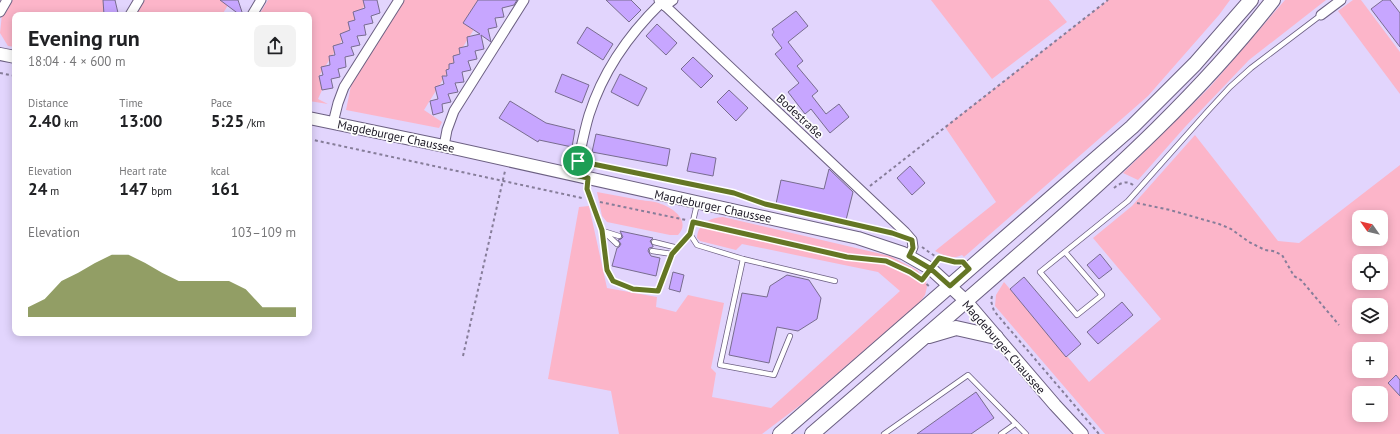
<!DOCTYPE html>
<html lang="en">
<head>
<meta charset="utf-8">
<style>
	body { margin:0; font-family:"PT Sans",sans-serif; background:#f2f2f2; color:#202124; height:100vh; display:flex; flex-direction:column; font-size:15px; white-space:nowrap }
	* { box-sizing:border-box; margin:0 }
	p { font-size:13px; color:#757577 }
	.icon { flex:none; width:22px; height:22px; fill:none; stroke:currentColor; stroke-width:2; stroke-linecap:round; stroke-linejoin:round }
	.map { position:relative; flex:1; overflow:hidden }
	.drawer { position:absolute; left:12px; top:12px; width:300px; height:324px; display:flex; flex-direction:column; background:#fff; border-radius:8px; box-shadow:0 2px 10px #0003 }
	.drawer>* { flex:none }
	.needle { width:26px; rotate:304deg }
	.fabs { position:absolute; left:1352px; top:210px; display:grid; gap:8px }
	.fabs a { display:grid; place-items:center; width:36px; height:36px; border-radius:8px; background:#fff; box-shadow:0 2px 10px #0003; font-size:20px }
	.pin { position:absolute; display:grid; place-items:center; width:34px; height:34px; color:#fff; margin:-17px; border:2px solid #fff; border-radius:50%; box-shadow:0 1px 4px #0007 }
	.round { display:grid; place-items:center; flex:none; width:42px; height:42px; border-radius:8px; background:#f2f2f2 }
	.summary { display:flex; align-items:center; justify-content:space-between; height:68px; padding:0 16px }
	h1 { font-size:22px; font-weight:700; line-height:30px }
	.stats { display:grid; grid-template-columns:repeat(3,1fr); gap:6px; height:68px; padding:4px 16px }
	.stats div { display:grid; align-content:center }
	.stats b { font-size:17px; font-weight:700 }
	.stats small { font-size:11px; font-weight:400 }
	.stats p { font-size:11px }
	.chart { height:112px; padding:8px 16px }
	.chart p { display:flex; justify-content:space-between }
	.chart svg { width:100%; height:72px; margin-top:4px; fill:#647624; opacity:.7 }
	.map>svg:first-child { display:block }
</style>
</head>
<body>
<div class="map">
<svg width="1400" height="434" viewBox="0 0 1400 434">
	<rect width="100%" height="100%" fill="#e2d5fd"/>
	<g fill="#fcb5c9" fill-rule="evenodd">
		<polygon points="11,0 110,0 101,15 15,15 15,47 8,46 0,33 2,14"/>
		<polygon points="143,0 231,0 222,15 134,15"/>
		<polygon points="268,0 368,0 319,76 322,90 318,99 328,104 309,101 309,15 259,15"/>
		<polygon points="403,0 492,0 424,110 442,122 439,128 346,110 352,81"/>
		<polygon points="931,0 1049,0 1067,22 992,79"/>
		<path d="M1108,0H1230L1219,15L1148,96L964,257L962,255C951,260 945,256 935,251L996,202L945,127Z"/>
		<polygon points="1285,0 1326,0 1249,60 1185,127 1138,180 1123,173 1209,88"/>
		<polygon points="1353,0 1361,0 1400,52 1400,94 1338,11"/>
		<path d="M1195,135L1278,241L1299,243L1400,165V434H1105L995,306L996,295L1004,282L1089,382L1161,319L1093,238L1132,206ZM1359,217H1381V239H1359ZM1359,261H1381V283H1359ZM1359,305H1381V327H1359ZM1359,349H1381V371H1359ZM1359,393H1381V415H1359Z"/>
		<path d="M597,192C611,195 626,197 640,200C647,201 655,201 661,204C674,208 691,222 678,235H670L607,222L602,216Z"/>
		<path d="M589,206L607,288L657,297L656,307L676,312L688,295L724,303L711,368L716,373L712,397L771,408L900,291L878,272L742,244L736,250L700,241L697,238C698,223 710,218 723,217L890,256L917,270L926,281L927,287L925,295L920,302L803,403L762,434H619L611,391L548,379L579,207Z"/>
	</g>
	<g fill="#c7a6ff" stroke="#786c8f">
		<polygon points="103,0 115,0 118,13 104,15"/>
		<polygon points="220,0 238,0 243,15 240,15"/>
		<polygon points="363,0 377,0 380,13 371,16 373,23 364,25 366,35 357,36 360,45 351,47 354,55 345,57 346,67 338,69 340,77 331,79 333,88 322,90 319,76 323,75 321,67 330,65 329,56 335,55 333,46 343,43 340,34 350,30 348,22 355,20 353,12 365,8"/>
		<polygon points="478,0 517,0 514,5 502,8 504,17 495,18 497,27 488,29 491,42 481,35 484,49 475,51 477,59 468,61 471,70 462,72 464,82 455,83 458,92 448,94 451,102 442,104 443,112 433,115 430,101 438,99 435,87 444,84 442,76 447,76 446,70 449,69 449,64 454,63 453,56 460,54 459,48 468,46 467,37 480,34 463,23"/>
		<polygon points="606,0 631,0 641,10 629,22"/>
		<polygon points="1383,0 1390,0 1400,13 1400,47 1371,9"/>
		<polygon points="796,11 808,26 788,42 803,61 797,66 818,91 812,96 826,114 839,104 849,117 830,133 811,109 805,114 788,92 799,83 775,54 782,48 772,35 774,32 772,29"/>
		<polygon points="657,24 677,43 666,55 646,36"/>
		<polygon points="587,27 613,44 603,60 577,43"/>
		<polygon points="693,57 713,76 701,88 681,69"/>
		<polygon points="562,74 589,85 582,103 555,92"/>
		<polygon points="620,74 647,88 638,106 611,92"/>
		<polygon points="729,90 748,108 736,121 717,102"/>
		<polygon points="510,101 546,123 575,130 572,147 539,140 538,142 499,118"/>
		<polygon points="596,134 670,149 667,166 592,152"/>
		<polygon points="691,153 716,158 713,176 687,171"/>
		<polygon points="910,166 925,183 912,195 897,178"/>
		<polygon points="829,169 853,192 846,220 776,204 781,180 824,189"/>
		<polygon points="620,231 653,238 650,241 653,246 653,247 649,248 648,251 651,256 660,258 656,276 612,266 617,248 619,247 621,244 618,240 621,239 623,237"/>
		<polygon points="1100,254 1112,269 1099,279 1087,265"/>
		<polygon points="673,272 684,275 680,292 669,289"/>
		<polygon points="787,275 809,280 821,298 817,319 798,331 777,327 769,363 729,355 742,293 767,297 770,286"/>
		<polygon points="1024,277 1081,344 1066,357 1010,289"/>
		<polygon points="1122,302 1133,315 1098,344 1087,332"/>
		<polygon points="1396,375 1400,380 1400,396 1388,383"/>
		<polygon points="976,392 994,418 971,434 917,434"/>
	</g>
	<g fill="none" stroke-linecap="round" stroke-linejoin="round">
		<g stroke="#6c6082" stroke-width="6">
			<g id="service">
				<polyline points="588,178 587,189 602,230 607,270 613,281 633,289 658,291 672,254"/>
				<polyline points="602,230 617,244"/>
				<polyline points="603,231 619,236"/>
				<polyline points="690,234 697,245 743,259 835,281"/>
				<polyline points="654,242 678,248"/>
				<polyline points="652,251 672,254 690,234 697,204"/>
				<polyline points="1065,252 1102,295 1077,315 1040,272 1128,201 1207,112 1230,87 1251,68 1321,15"/>
				<polyline points="743,259 720,365 774,375 790,336"/>
				<polyline points="884,434 968,375 1026,434"/>
				<polyline points="1001,434 1015,424"/>
			</g>
		</g>
		<g stroke="#6c6082" stroke-width="11">
			<g id="minor">
				<polyline points="659,0 905,232 912,240 913,247 909,256"/>
				<polyline points="665,6 673,0"/>
				<polyline points="0,12 7,0"/>
				<polyline points="130,15 139,0"/>
				<polyline points="252,15 261,0"/>
				<polyline points="1321,15 1341,0"/>
				<polyline points="333,123 338,103 344,87 399,0"/>
				<polyline points="444,146 447,130 454,111 524,0"/>
				<path d="M575,175C580,155 583,135 589,115C603,71 629,34 662,2"/>
			</g>
		</g>
		<g stroke="#6c6082" stroke-width="14">
			<g id="secondary">
				<polyline points="0,54 15,57"/>
				<polyline points="309,118 444,146 858,238 903,253 931,269 966,301 1055,405 1082,434"/>
			</g>
		</g>
		<g stroke="#6c6082" stroke-width="16">
			<g id="primary">
				<polyline points="929,336 956,328 996,337"/>
				<polyline points="780,434 1132,127 1195,64 1251,0"/>
				<path d="M812,434C885,371 957,309 1029,246C1116,170 1202,91 1273,0"/>
			</g>
		</g>
		<g stroke="#867d99" stroke-width="2" stroke-dasharray="3 3" stroke-linecap="butt">
			<polyline points="0,73 15,76"/>
			<polyline points="309,139 582,198"/>
			<polyline points="587,163 734,193 765,204 891,232"/>
			<polyline points="870,186 1108,0"/>
			<path d="M1114,188C1120,183 1127,180 1133,185"/>
			<polyline points="600,202 686,220"/>
			<polyline points="1137,203 1170,210 1219,224 1231,229 1249,242 1265,250 1273,251 1282,255 1294,276 1301,280 1339,325"/>
			<polyline points="700,224 847,257 886,261 910,272 922,280 925,277"/>
			<path d="M922,247C933,255 943,263 957,262"/>
			<polyline points="922,280 930,287"/>
			<polyline points="992,296 991,301 994,311 1099,434"/>
			<polyline points="463,356 505,171"/>
		</g>
		<use href="#service" stroke="#fff" stroke-width="4.5"/>
		<use href="#minor" stroke="#fff" stroke-width="9"/>
		<use href="#secondary" stroke="#fff" stroke-width="12"/>
		<use href="#primary" stroke="#fff" stroke-width="14"/>
	</g>
	<g fill="none" stroke-linecap="round" stroke-linejoin="round">
		<g stroke="#fff" stroke-width="8">
			<polyline id="route" points="578,161 575,175 588,178 587,189 602,230 607,270 613,281 633,289 658,291 672,254 690,234 693,222 847,257 886,261 910,272 922,280 939,258 955,262 963,262 969,269 950,286 931,269 909,256 913,248 912,240 892,233 765,204 734,193 578,161"/>
		</g>
		<use href="#route" stroke="#647624" stroke-width="5"/>
	</g>
	<g text-anchor="middle" dominant-baseline="central" stroke-width="3.5" stroke-linejoin="round" paint-order="stroke">
		<g font-size="12" fill="#171320" stroke="#fefefe">
			<text transform="translate(800 116) rotate(43)">Bodestraße</text>
			<text transform="translate(396 136) rotate(12)">Magdeburger Chaussee</text>
			<text transform="translate(713 206) rotate(12)">Magdeburger Chaussee</text>
			<text transform="translate(1004 347) rotate(49)">Magdeburger Chaussee</text>
		</g>
	</g>
</svg>
<div class="fabs">
<a><svg class="needle" viewBox="-14 -14 28 28"><path d="M0-13l5 13h-10z" fill="#e53935"/><path d="M0 13l5-13h-10z" fill="#757577"/></svg></a>
<a><svg class="icon" aria-label="locate" viewBox="0 0 24 24"><circle cx="12" cy="12" r="6"/><path d="M12 2v4M12 18v4M2 12h4M18 12h4"/></svg></a>
<a><svg class="icon" aria-label="layers" viewBox="0 0 24 24"><path d="M12 4l9 5-9 5-9-5zM3 14l9 5 9-5"/></svg></a>
<a>+</a>
<a>−</a>
</div>
<div class="pin" style="left:578px;top:161px;background:#1e9e55"><svg class="icon" aria-label="arrive" viewBox="0 0 24 24"><path d="M6 21V4h12l-3 4 3 4H6"/></svg></div>
<section class="drawer">
<div class="summary"><div><h1>Evening run</h1><p>18:04 · 4 × 600 m</p></div><a class="round"><svg class="icon" aria-label="share" viewBox="0 0 24 24"><path d="M12 15V3M7 8l5-5 5 5M5 13v7h14v-7"/></svg></a></div>
<div class="stats">
<div><p>Distance</p><b>2.40<small> km</small></b></div>
<div><p>Time</p><b>13:00</b></div>
<div><p>Pace</p><b>5:25<small> /km</small></b></div>
</div>
<div class="stats">
<div><p>Elevation</p><b>24<small> m</small></b></div>
<div><p>Heart rate</p><b>147<small> bpm</small></b></div>
<div><p>kcal</p><b>161</b></div>
</div>
<div class="chart"><p><span>Elevation</span>103–109 m</p>
<svg viewBox="0 0 160 44" preserveAspectRatio="none"><path d="M0 44V38L10 33L20 22L30 17L40 11L50 6L60 6L70 11L80 17L90 22L100 22L110 22L120 22L130 27L140 38L150 38L160 38V44z"/></svg>
</div>
</section>
</div>
</body>
</html>
